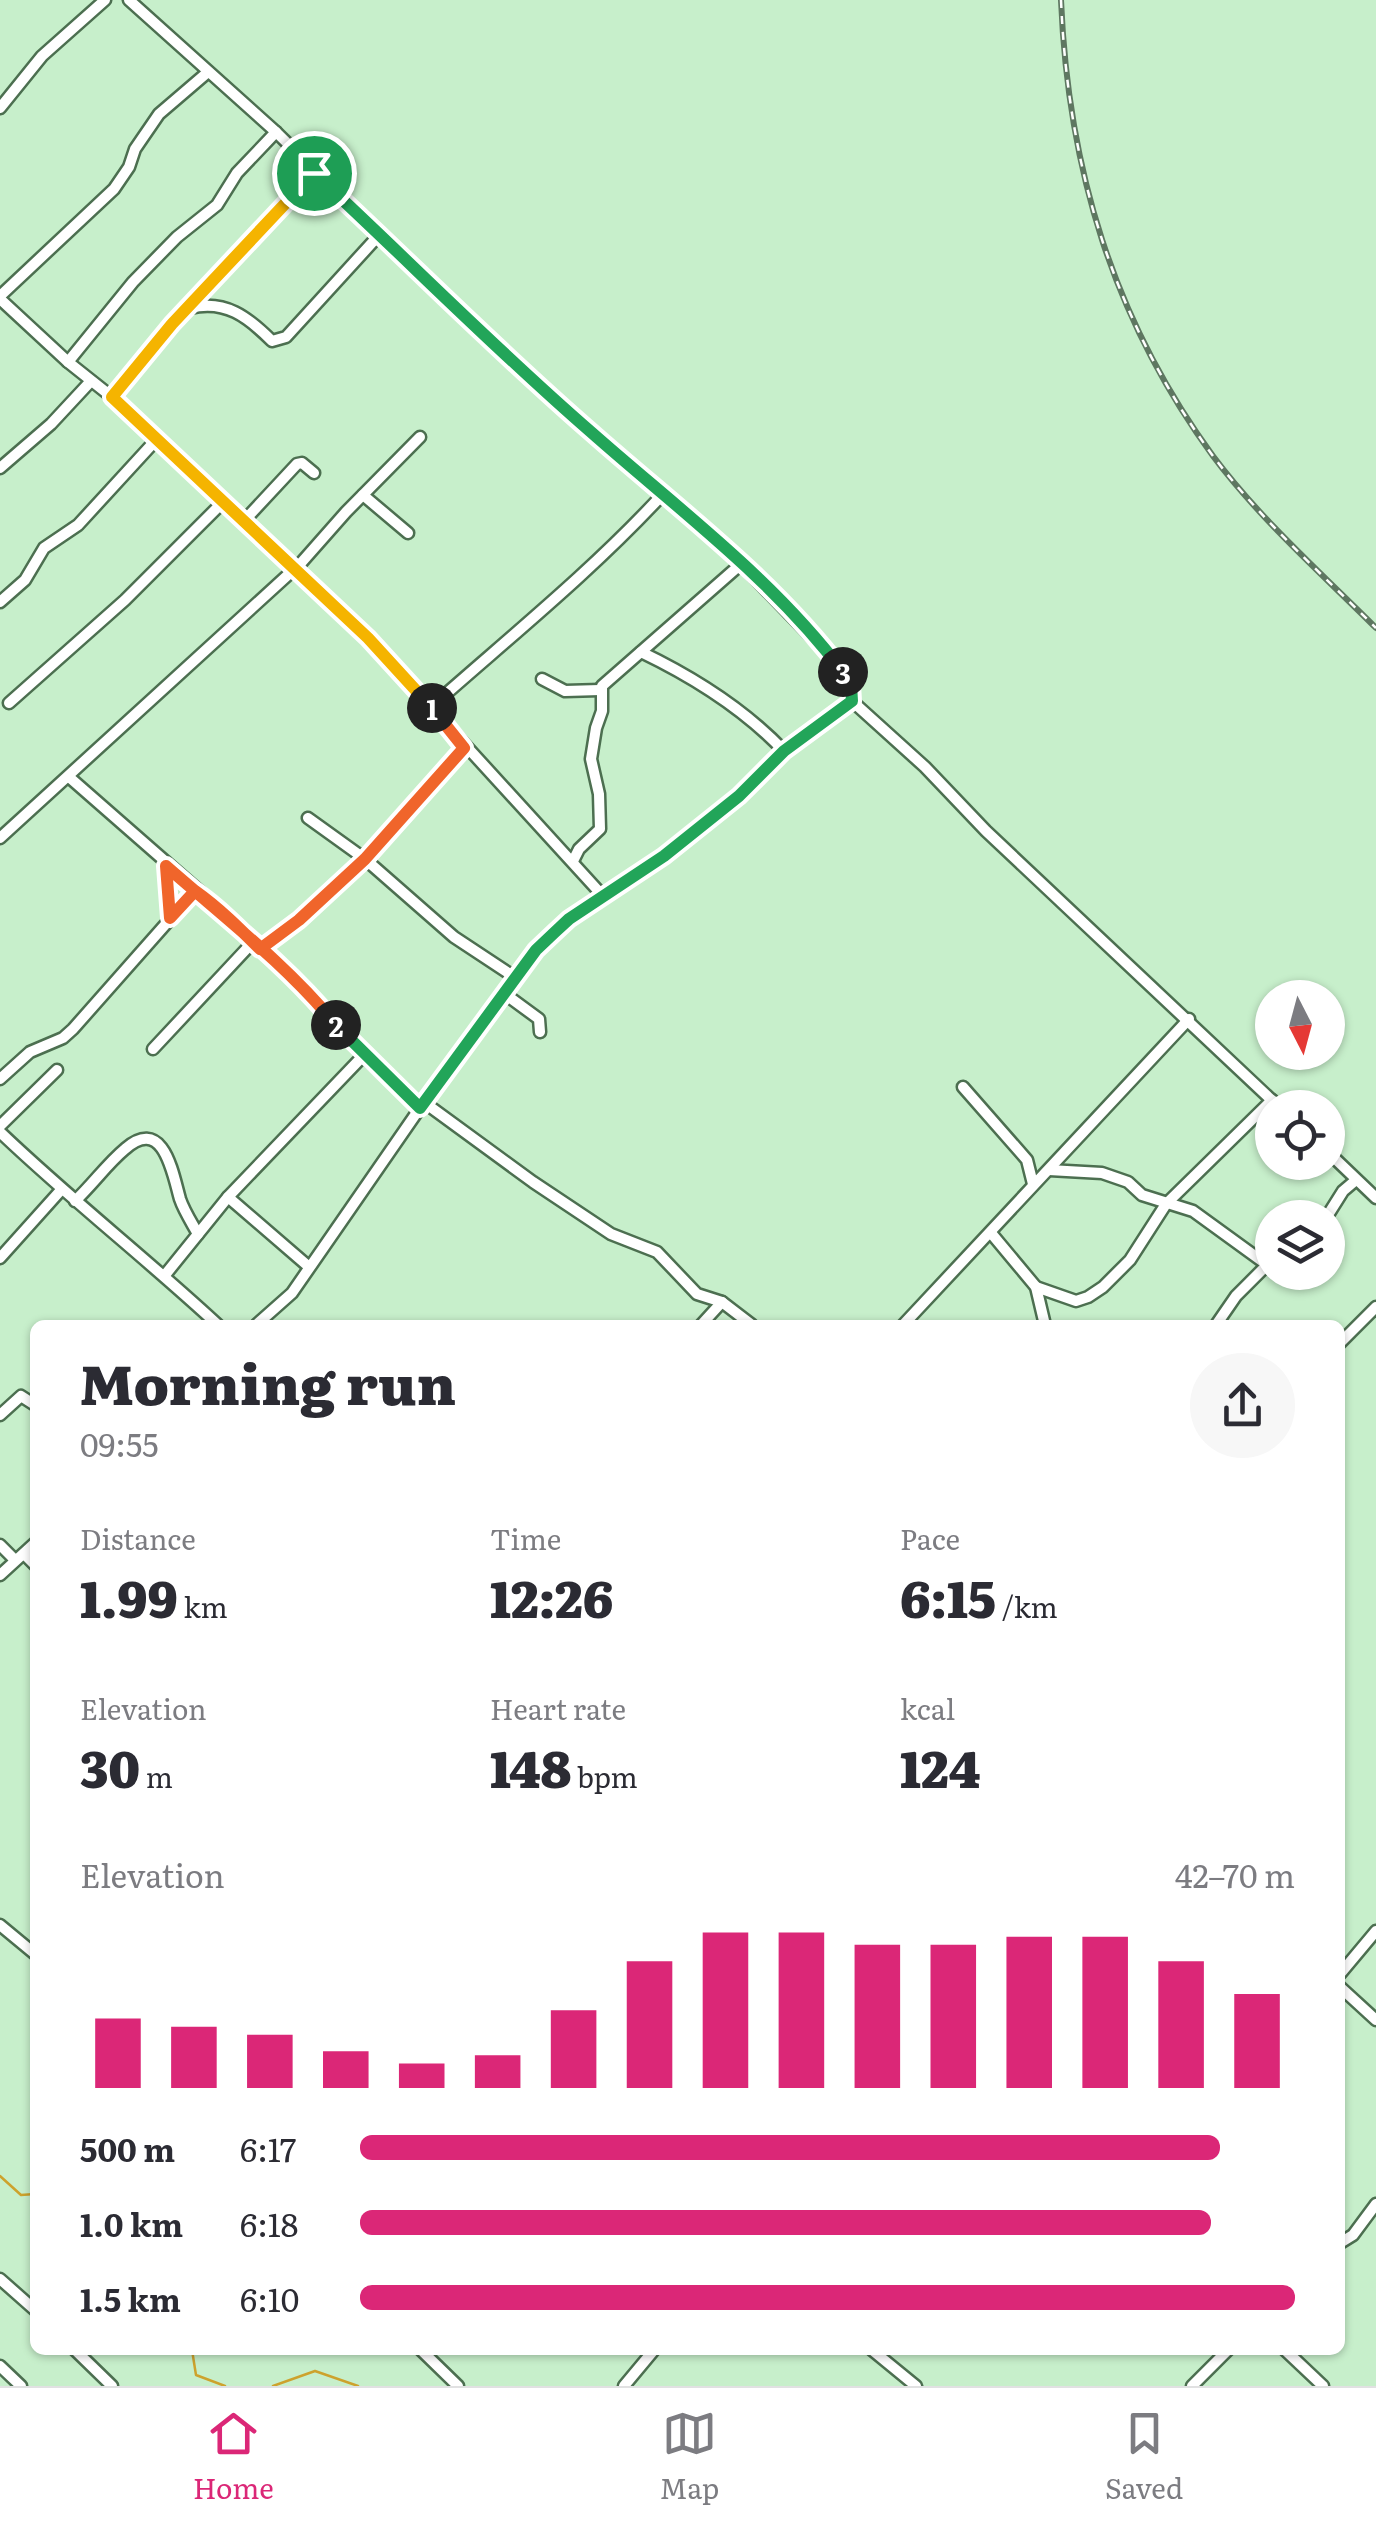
<!DOCTYPE html>
<html lang="en">
<head>
<meta charset="utf-8">
<style>
	body { margin:0; font-family:Literata,serif; background:#f7f7f7; color:#2b2b33; height:100vh; display:flex; flex-direction:column; font-size:38px; white-space:nowrap }
	* { box-sizing:border-box; margin:0 }
	p { font-size:32px; color:#7c7c81 }
	.icon { flex:none; width:55px; height:55px; fill:none; stroke:currentColor; stroke-width:2; stroke-linecap:round; stroke-linejoin:round }
	.map { position:relative; flex:1; overflow:hidden }
	.side { position:absolute; left:30px; top:1320px; width:1315px; height:1035px; display:flex; flex-direction:column; background:#fff; border-radius:15px; box-shadow:0 2px 8px #0004 }
	.side>* { flex:none }
	.needle { width:65px; rotate:174deg }
	.fabs { position:absolute; left:1255px; top:980px; display:grid; gap:20px }
	.fabs a { display:grid; place-items:center; width:90px; height:90px; border-radius:50%; background:#fff; box-shadow:0 2px 8px #0004; font-size:50px }
	.pin { position:absolute; display:grid; place-items:center; width:85px; height:85px; color:#fff; margin:-42px; border:5px solid #fff; border-radius:50%; box-shadow:0 2px 10px #0007 }
	.km { position:absolute; width:50px; height:50px; margin:-25px; border-radius:50%; background:#222; color:#fff; font-size:28px; line-height:50px; text-align:center }
	.round { display:grid; place-items:center; flex:none; width:105px; height:105px; border-radius:52px; background:#f7f7f7 }
	.summary { display:flex; align-items:center; justify-content:space-between; height:170px; padding:0 50px }
	h1 { font-size:55px; font-weight:800; line-height:75px }
	.figures { display:grid; grid-template-columns:repeat(3,1fr); gap:15px; height:170px; padding:10px 50px }
	.figures div { display:grid; align-content:center }
	.figures b { font-size:50px; font-weight:800 }
	.figures small { font-size:28px; font-weight:400 }
	.figures p { font-size:28px }
	.chart { height:280px; padding:20px 50px }
	.chart p { display:flex; justify-content:space-between }
	.chart svg { width:100%; height:180px; margin-top:10px; stroke:#db2777; stroke-width:6 }
	ul { padding:0 50px; list-style:none; font-size:32px }
	li { display:grid; grid-template-columns:160px 120px 1fr; align-items:center; height:75px }
	li i { height:25px; border-radius:12px; background:#db2777 }
	.tabs { display:flex; justify-content:space-around; align-items:center; height:140px; border-top:2px solid #e1e1e2; background:#fff; font-size:28px; color:#7c7c81 }
	.tabs a { display:grid; justify-items:center; gap:5px }
	.tabs .selected { color:#db2777 }
	.map>svg:first-child { display:block }
</style>
</head>
<body>
<div class="map">
<svg width="1376" height="2386" viewBox="0 0 1376 2386">
	<rect width="100%" height="100%" fill="#c7efcb"/>
	<g fill="none" stroke-linecap="round" stroke-linejoin="round">
		<g stroke="#cda22d" stroke-width="2.5">
			<polyline points="0,2176 21,2195 35,2194"/>
			<polyline points="192,2350 196,2375 225,2386"/>
			<polyline points="273,2386 315,2371 358,2386"/>
		</g>
		<g stroke="#4c6f50" stroke-width="15">
			<g id="minor">
				<polyline points="129,0 276,132 484,337 719,541 832,658 851,684 852,701 925,767 986,831 1280,1108"/>
				<polyline points="0,108 42,56 105,0"/>
				<polyline points="0,296 114,189 129,167 135,149 159,114 208,72"/>
				<polyline points="0,299 68,362 112,397 373,644 603,896"/>
				<path d="M190,308C225,299 248,317 272,341L286,337L380,234"/>
				<polyline points="68,362 133,282 177,237 217,205 237,173 276,132"/>
				<polyline points="112,397 172,324 314,173"/>
				<polyline points="0,468 51,424 91,381"/>
				<polyline points="363,495 408,533"/>
				<polyline points="243,522 297,464 302,463 314,473"/>
				<polyline points="0,602 25,580 44,548 78,525 156,440"/>
				<path d="M641,652C691,676 745,710 784,751"/>
				<polyline points="542,679 565,691 600,690"/>
				<polyline points="9,703 125,600 223,502"/>
				<path d="M431,707C510,637 592,571 663,494"/>
				<polyline points="69,777 230,918 316,1000 367,1059 420,1108"/>
				<polyline points="308,818 365,859 454,937 516,978"/>
				<polyline points="0,838 301,563 346,512 420,437"/>
				<polyline points="573,861 579,849 600,829 599,794 591,759 596,728 602,711 602,686 741,564"/>
				<polyline points="166,867 170,918"/>
				<polyline points="259,949 299,920 365,859 465,748"/>
				<polyline points="505,994 539,1019 540,1032"/>
				<polyline points="153,1049 253,942"/>
				<polyline points="0,1079 30,1052 63,1038 73,1029 195,891"/>
				<polyline points="963,1087 1027,1160 1033,1184"/>
				<polyline points="425,1103 533,1182 611,1234 657,1252 697,1294 722,1302 752,1325"/>
				<polyline points="0,1126 57,1070"/>
				<path d="M0,1132C70,1199 147,1259 218,1325"/>
				<polyline points="1328,1152 1376,1198"/>
				<polyline points="1049,1170 1102,1173 1128,1182 1142,1195 1193,1211 1266,1264"/>
				<polyline points="228,1197 308,1266"/>
				<path d="M75,1201C93,1184 107,1164 125,1149C164,1115 173,1175 180,1199C184,1211 192,1223 198,1234"/>
				<polyline points="1326,1218 1343,1191 1356,1180"/>
				<polyline points="991,1233 1036,1287 1045,1325"/>
				<polyline points="0,1258 61,1190"/>
				<polyline points="165,1275 228,1197 364,1055"/>
				<polyline points="1036,1287 1076,1301 1088,1297 1103,1287 1130,1260 1166,1204 1272,1100"/>
				<polyline points="256,1325 292,1293 420,1108 536,951 569,919 664,856 739,796 784,751 852,701"/>
				<polyline points="701,1325 722,1302"/>
				<polyline points="903,1325 1189,1019"/>
				<polyline points="1216,1325 1236,1296 1272,1260"/>
				<polyline points="1340,1343 1376,1307"/>
				<polyline points="0,1415 21,1396 35,1405"/>
				<polyline points="0,1545 15,1560"/>
				<polyline points="24,1554 35,1565"/>
				<polyline points="0,1575 35,1543"/>
				<polyline points="0,1925 35,1954"/>
				<polyline points="1340,1974 1376,1931"/>
				<polyline points="1340,1987 1376,2020"/>
				<polyline points="1340,2243 1353,2235 1376,2204"/>
				<polyline points="0,2279 35,2310"/>
				<polyline points="75,2350 112,2386"/>
				<polyline points="421,2350 458,2386"/>
				<polyline points="872,2350 916,2386"/>
				<polyline points="1285,2350 1323,2386"/>
				<polyline points="0,2366 21,2386"/>
				<polyline points="624,2386 654,2350"/>
				<polyline points="1192,2386 1228,2350"/>
			</g>
		</g>
		<use href="#minor" stroke="#fff" stroke-width="10"/>
		<g stroke="#5e7761" stroke-width="6">
			<path id="rail" d="M1061,0C1068,169 1113,319 1213,456C1260,519 1321,573 1376,628"/>
		</g>
		<use href="#rail" stroke="#fff" stroke-width="2.5" stroke-dasharray="8" stroke-linecap="butt"/>
	</g>
	<g fill="none" stroke-linecap="round" stroke-linejoin="round">
		<g stroke="#fff" stroke-width="20">
			<polyline id="split-1" points="314,173 172,324 112,397 368,638 432,708"/>
		</g>
		<g stroke="#fff" stroke-width="20">
			<path id="split-2" d="M336,1025C287,965 224,917 166,866L170,918L195,891C219,908 239,928 260,949L299,920L365,859L464,748L432,708"/>
		</g>
		<g stroke="#fff" stroke-width="20">
			<polyline id="split-3" points="336,1025 420,1108 536,950 555,932 569,919 664,856 739,796 784,751 852,701 851,684 843,672"/>
		</g>
		<g stroke="#fff" stroke-width="20">
			<path id="split-4" d="M314,173C407,259 495,349 591,432C678,509 773,579 843,672"/>
		</g>
		<use href="#split-1" stroke="#f5b400" stroke-width="12"/>
		<use href="#split-2" stroke="#f0652b" stroke-width="12"/>
		<use href="#split-3" stroke="#22a559" stroke-width="12"/>
		<use href="#split-4" stroke="#22a559" stroke-width="12"/>
	</g>
</svg>
<div class="fabs">
<a><svg class="needle" viewBox="-14 -14 28 28"><path d="M0-13l5 13h-10z" fill="#e53935"/><path d="M0 13l5-13h-10z" fill="#7c7c81"/></svg></a>
<a><svg class="icon" aria-label="locate" viewBox="0 0 24 24"><circle cx="12" cy="12" r="6"/><path d="M12 2v4M12 18v4M2 12h4M18 12h4"/></svg></a>
<a><svg class="icon" aria-label="layers" viewBox="0 0 24 24"><path d="M12 4l9 5-9 5-9-5zM3 14l9 5 9-5"/></svg></a>
</div>
<div class="pin" style="left:314px;top:173px;background:#1e9e55"><svg class="icon" aria-label="arrive" viewBox="0 0 24 24"><path d="M6 21V4h12l-3 4 3 4H6"/></svg></div>
<b class="km" style="left:432px;top:708px">1</b>
<b class="km" style="left:336px;top:1025px">2</b>
<b class="km" style="left:843px;top:672px">3</b>
<section class="side">
<div class="summary"><div><h1>Morning run</h1><p>09:55</p></div><a class="round"><svg class="icon" aria-label="share" viewBox="0 0 24 24"><path d="M12 15V3M7 8l5-5 5 5M5 13v7h14v-7"/></svg></a></div>
<div class="figures">
<div><p>Distance</p><b>1.99<small> km</small></b></div>
<div><p>Time</p><b>12:26</b></div>
<div><p>Pace</p><b>6:15<small> /km</small></b></div>
</div>
<div class="figures">
<div><p>Elevation</p><b>30<small> m</small></b></div>
<div><p>Heart rate</p><b>148<small> bpm</small></b></div>
<div><p>kcal</p><b>124</b></div>
</div>
<div class="chart"><p><span>Elevation</span>42–70 m</p>
<svg viewBox="0 0 160 44" preserveAspectRatio="none"><path d="M5 44V27M15 44V29M25 44V31M35 44V35M45 44V38M55 44V36M65 44V25M75 44V13M85 44V6M95 44V6M105 44V9M115 44V9M125 44V7M135 44V7M145 44V13M155 44V21"/></svg>
</div>
<ul>
<li><b>500 m</b>6:17<i style="width:92%"></i></li>
<li><b>1.0 km</b>6:18<i style="width:91%"></i></li>
<li><b>1.5 km</b>6:10<i style="width:100%"></i></li>
</ul>
</section>
</div>
<nav class="tabs">
<a class="selected"><svg class="icon" aria-label="home" viewBox="0 0 24 24"><path d="M3 11l9-7 9 7M6 9v11h12V9"/></svg>Home</a>
<a><svg class="icon" aria-label="map" viewBox="0 0 24 24"><path d="M3 6l6-2 6 2 6-2v14l-6 2-6-2-6 2zM9 4v14M15 6v14"/></svg>Map</a>
<a><svg class="icon" aria-label="saved" viewBox="0 0 24 24"><path d="M7 4h10v16l-5-4-5 4z"/></svg>Saved</a>
</nav>
</body>
</html>
